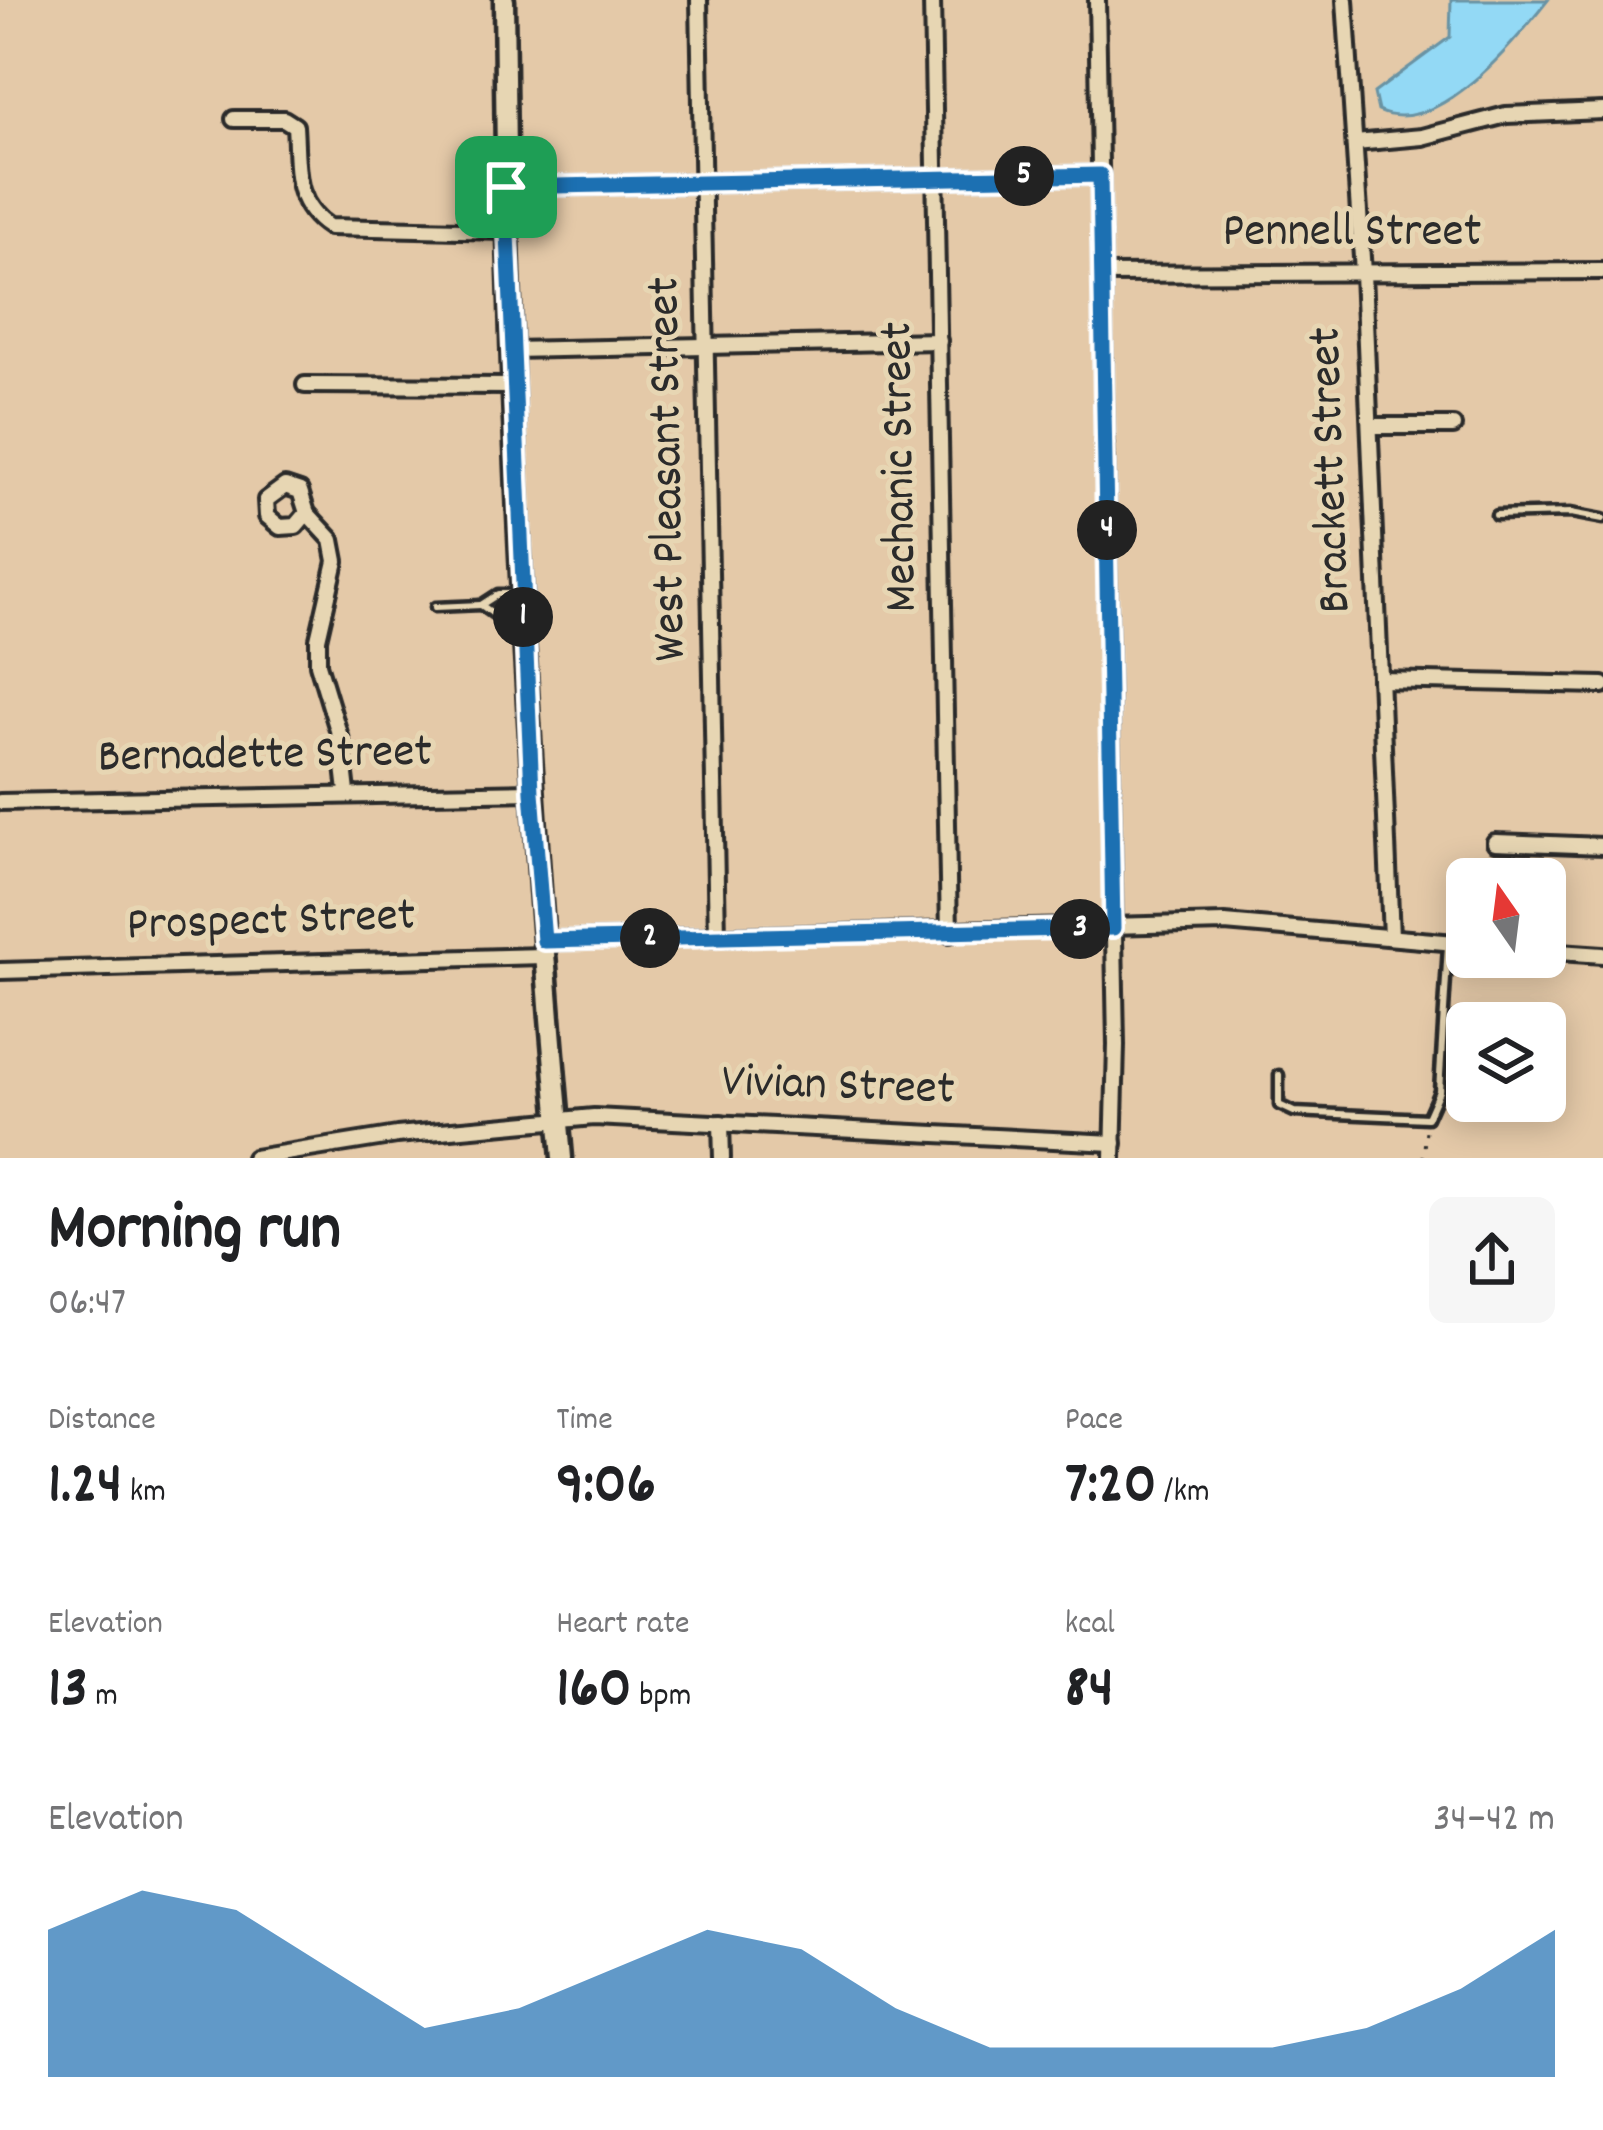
<!DOCTYPE html>
<html lang="en">
<head>
<meta charset="utf-8">
<style>
	body { margin:0; font-family:Dekko,sans-serif; background:#f6f6f6; color:#202124; height:100vh; display:flex; flex-direction:column; font-size:45px; white-space:nowrap }
	* { box-sizing:border-box; margin:0 }
	p { font-size:39px; color:#757577 }
	.icon { flex:none; width:66px; height:66px; fill:none; stroke:currentColor; stroke-width:2; stroke-linecap:round; stroke-linejoin:round }
	.map { position:relative; height:1158px; overflow:hidden }
	.drawer { display:flex; flex-direction:column; background:#fff; flex:1 }
	.drawer>* { flex:none }
	.needle { width:78px; rotate:346deg }
	.tools { position:absolute; left:1446px; top:858px; display:grid; gap:24px }
	.tools a { display:grid; place-items:center; width:120px; height:120px; border-radius:18px; background:#fff; box-shadow:0 6px 30px #0003; font-size:60px }
	.pin { position:absolute; display:grid; place-items:center; width:102px; height:102px; color:#fff; margin:-51px; border-radius:24px; box-shadow:0 6px 18px #0006 }
	.km { position:absolute; width:60px; height:60px; margin:-30px; border-radius:50%; background:#222; color:#fff; font-size:33px; line-height:60px; text-align:center }
	.round { display:grid; place-items:center; flex:none; width:126px; height:126px; border-radius:18px; background:#f6f6f6 }
	.head { display:flex; align-items:center; justify-content:space-between; height:204px; padding:0 48px }
	h1 { font-size:66px; font-weight:800; line-height:90px }
	.stats { display:grid; grid-template-columns:repeat(3,1fr); gap:18px; height:204px; padding:12px 48px }
	.stats div { display:grid; align-content:center }
	.stats b { font-size:60px; font-weight:800 }
	.stats small { font-size:33px; font-weight:400 }
	.stats p { font-size:33px }
	.chart { height:336px; padding:24px 48px }
	.chart p { display:flex; justify-content:space-between }
	.chart svg { width:100%; height:216px; margin-top:12px; fill:#1f6fb2; opacity:.7 }
	.map>svg:first-child { display:block }
</style>
</head>
<body>
<div class="map">
<svg width="1603" height="1158" viewBox="0 0 1603 1158">
	<rect width="100%" height="100%" fill="#e4c9a8"/>
	<filter id="ink" filterUnits="userSpaceOnUse"><feTurbulence type="fractalNoise" baseFrequency=".00833" numOctaves="2"/><feDisplacementMap in="SourceGraphic" scale="24" xChannelSelector="R" yChannelSelector="G"/><feConvolveMatrix kernelMatrix="1 2 1 2 8 2 1 2 1" color-interpolation-filters="sRGB"/></filter>
	<g filter="url(#ink)">
		<path fill="#93d9f5" stroke="#6993a4" stroke-width="3" d="M1451,0H1548C1515,42 1437,139 1378,111L1374,93L1450,37Z"/>
		<g fill="none" stroke-linecap="round" stroke-linejoin="round">
			<g stroke="#2b2b2b" stroke-width="15">
				<g id="service">
					<polyline points="1496,515 1571,513 1603,519"/>
					<polyline points="435,607 481,605"/>
					<polyline points="517,613 495,615 481,605 498,594 518,594"/>
					<polyline points="1279,1075 1279,1105 1294,1112 1427,1118 1439,1091 1448,946"/>
				</g>
			</g>
			<g stroke="#2b2b2b" stroke-width="22">
				<g id="minor">
					<polyline points="699,0 717,937"/>
					<polyline points="932,0 949,934"/>
					<polyline points="1097,0 1116,1045 1113,1158"/>
					<polyline points="1345,0 1363,273 1391,937"/>
					<path d="M234,119H284L295,126C298,167 292,203 329,227L506,231"/>
					<polyline points="1355,143 1422,137 1506,115 1603,111"/>
					<polyline points="506,187 1100,175"/>
					<polyline points="1102,274 1603,271"/>
					<polyline points="511,350 939,341"/>
					<polyline points="305,385 512,386"/>
					<polyline points="1370,426 1453,426"/>
					<polyline points="307,513 296,526 280,527 267,516 266,500 285,486 300,491 307,513 332,540 336,561 318,639 318,664 341,740 347,792"/>
					<polyline points="1380,680 1603,685"/>
					<polyline points="0,802 532,792"/>
					<polyline points="1495,842 1603,846"/>
					<polyline points="544,941 1225,923 1467,944"/>
					<polyline points="1545,951 1603,955"/>
					<polyline points="0,971 544,956"/>
					<polyline points="721,1123 722,1158"/>
					<polyline points="254,1158 397,1135 594,1117 1114,1143"/>
				</g>
			</g>
			<g stroke="#2b2b2b" stroke-width="27">
				<path id="secondary" d="M504,0C507,387 527,773 562,1158"/>
			</g>
			<polyline stroke="#2b2b2b" stroke-width="3" stroke-dasharray="3 9" stroke-linecap="butt" points="1423,1158 1426,1130"/>
			<use href="#service" stroke="#e7d6b3" stroke-width="6"/>
			<use href="#minor" stroke="#e7d6b3" stroke-width="14"/>
			<use href="#secondary" stroke="#e7d6b3" stroke-width="18"/>
		</g>
	</g>
	<g fill="none" stroke-linecap="round" stroke-linejoin="round" filter="url(#ink)">
		<g stroke="#fff" stroke-width="24">
			<polygon id="route" points="1100,175 1113,928 544,941 532,792 506,187"/>
		</g>
		<use href="#route" stroke="#1f6fb2" stroke-width="15"/>
	</g>
	<g text-anchor="middle" dominant-baseline="central" stroke-width="10" stroke-linejoin="round" paint-order="stroke">
		<g font-size="48" fill="#2b2b2b" stroke="#e7d6b3">
			<text x="1352" y="234">Pennell Street</text>
			<text transform="translate(902 467) rotate(-91)">Mechanic Street</text>
			<text transform="translate(670 469) rotate(-91)">West Pleasant Street</text>
			<text transform="translate(1333 470) rotate(-92)">Brackett Street</text>
			<text transform="translate(265 757) rotate(-1)">Bernadette Street</text>
			<text transform="translate(271 923) rotate(-2)">Prospect Street</text>
			<text transform="translate(838 1088) rotate(2)">Vivian Street</text>
		</g>
	</g>
</svg>
<div class="tools">
<a><svg class="needle" viewBox="-14 -14 28 28"><path d="M0-13l5 13h-10z" fill="#e53935"/><path d="M0 13l5-13h-10z" fill="#757577"/></svg></a>
<a><svg class="icon" aria-label="layers" viewBox="0 0 24 24"><path d="M12 4l9 5-9 5-9-5zM3 14l9 5 9-5"/></svg></a>
</div>
<div class="pin" style="left:506px;top:187px;background:#1e9e55"><svg class="icon" aria-label="arrive" viewBox="0 0 24 24"><path d="M6 21V4h12l-3 4 3 4H6"/></svg></div>
<b class="km" style="left:523px;top:617px">1</b>
<b class="km" style="left:650px;top:938px">2</b>
<b class="km" style="left:1080px;top:929px">3</b>
<b class="km" style="left:1107px;top:530px">4</b>
<b class="km" style="left:1024px;top:176px">5</b>
</div>
<section class="drawer">
<div class="head"><div><h1>Morning run</h1><p>06:47</p></div><a class="round"><svg class="icon" aria-label="share" viewBox="0 0 24 24"><path d="M12 15V3M7 8l5-5 5 5M5 13v7h14v-7"/></svg></a></div>
<div class="stats">
<div><p>Distance</p><b>1.24<small> km</small></b></div>
<div><p>Time</p><b>9:06</b></div>
<div><p>Pace</p><b>7:20<small> /km</small></b></div>
</div>
<div class="stats">
<div><p>Elevation</p><b>13<small> m</small></b></div>
<div><p>Heart rate</p><b>160<small> bpm</small></b></div>
<div><p>kcal</p><b>84</b></div>
</div>
<div class="chart"><p><span>Elevation</span>34–42 m</p>
<svg viewBox="0 0 160 44" preserveAspectRatio="none"><path d="M0 44V14L10 6L20 10L30 22L40 34L50 30L60 22L70 14L80 18L90 30L100 38L110 38L120 38L130 38L140 34L150 26L160 14V44z"/></svg>
</div>
</section>
</body>
</html>
